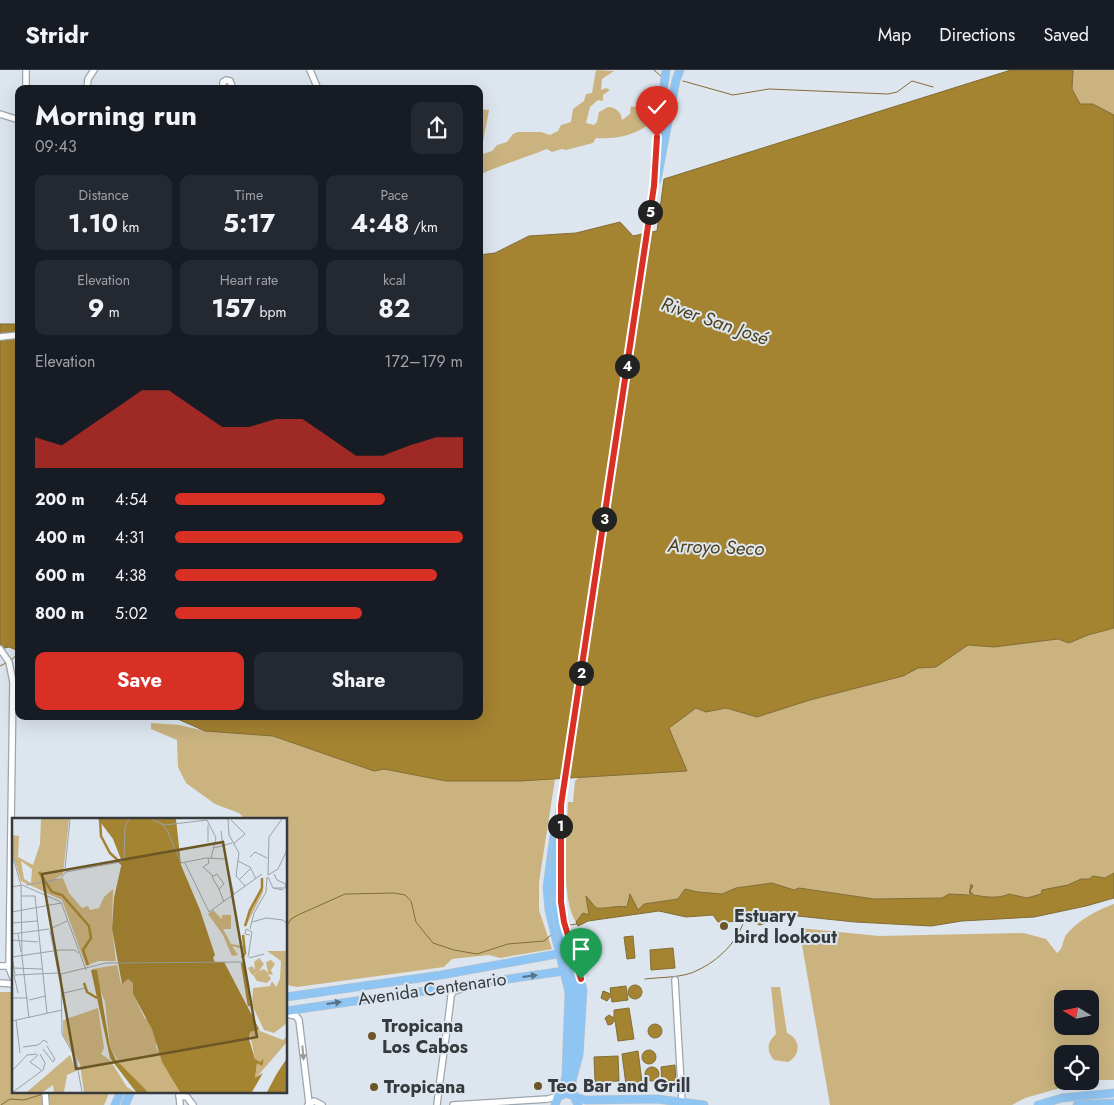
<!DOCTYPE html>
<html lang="en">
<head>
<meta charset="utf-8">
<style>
	body { margin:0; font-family:Jost,sans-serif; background:#242831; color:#f1f3f6; height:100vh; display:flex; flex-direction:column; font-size:19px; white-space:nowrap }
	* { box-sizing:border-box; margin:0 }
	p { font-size:16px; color:#9ea1a6 }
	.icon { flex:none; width:28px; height:28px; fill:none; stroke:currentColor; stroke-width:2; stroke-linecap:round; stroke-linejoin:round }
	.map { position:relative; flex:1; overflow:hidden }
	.sheet { position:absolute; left:15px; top:15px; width:468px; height:635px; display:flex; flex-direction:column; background:#171b24; border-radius:10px; box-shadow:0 5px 20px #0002 }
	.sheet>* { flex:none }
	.needle { width:32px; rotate:280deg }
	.tools { position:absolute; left:1054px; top:920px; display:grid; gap:10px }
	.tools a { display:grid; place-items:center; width:45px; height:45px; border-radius:10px; background:#171b24; box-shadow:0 5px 20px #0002; font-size:25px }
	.pin { position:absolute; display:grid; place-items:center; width:42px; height:42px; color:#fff; margin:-51px -21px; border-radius:50% 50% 50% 0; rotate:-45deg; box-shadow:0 0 5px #0007 }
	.pin .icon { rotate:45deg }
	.km { position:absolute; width:25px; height:25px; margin:-12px; border-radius:50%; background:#222; color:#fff; font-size:14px; line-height:25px; text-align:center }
	.round { display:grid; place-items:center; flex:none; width:52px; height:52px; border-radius:10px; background:#242831 }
	.head { display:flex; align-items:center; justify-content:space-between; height:85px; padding:0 20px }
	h1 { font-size:28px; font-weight:700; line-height:38px }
	.metrics { display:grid; grid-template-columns:repeat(3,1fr); gap:8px; height:85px; padding:5px 20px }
	.metrics div { display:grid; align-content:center; border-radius:10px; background:#242831; text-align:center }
	.metrics b { font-size:25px; font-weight:700 }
	.metrics small { font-size:14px; font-weight:400 }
	.metrics p { font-size:14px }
	.chart { height:140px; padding:10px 20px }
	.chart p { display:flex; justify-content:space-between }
	.chart svg { width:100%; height:90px; margin-top:5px; fill:#d93025; opacity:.7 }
	.cta { display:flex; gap:10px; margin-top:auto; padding:10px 20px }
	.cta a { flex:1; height:58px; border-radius:10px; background:#d93025; color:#fff; font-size:20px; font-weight:700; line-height:58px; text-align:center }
	.cta a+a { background:#242831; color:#f1f3f6 }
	ul { padding:0 20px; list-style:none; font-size:16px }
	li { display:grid; grid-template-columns:80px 60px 1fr; align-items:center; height:38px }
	li i { height:12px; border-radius:6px; background:#d93025 }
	header { display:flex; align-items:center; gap:30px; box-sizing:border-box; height:70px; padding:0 25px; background:#171b24; border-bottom:1px solid #363941 }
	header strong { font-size:24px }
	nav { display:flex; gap:28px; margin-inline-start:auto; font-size:18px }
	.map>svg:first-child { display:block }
</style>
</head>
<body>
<header>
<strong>Stridr</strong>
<nav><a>Map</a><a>Directions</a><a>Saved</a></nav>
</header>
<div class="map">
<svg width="1114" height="1035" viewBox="0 0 1114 1035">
	<rect width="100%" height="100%" fill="#dde5ee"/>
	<g fill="#cab37f" fill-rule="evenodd">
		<path d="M596,0L614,1L602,9L601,20L606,18L610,20L603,25V31L598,30L590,37L586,53L594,55L597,52L599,42L608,37C617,38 621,42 622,50L630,44L631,36L635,37L642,28C655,32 650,41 652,52C635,66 617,69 596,68L593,73L566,80L562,79L552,82L547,79C524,88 501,95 479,105V93L482,92L483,84L492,81L497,75L507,72L513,64L518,62H541L550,65L558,61L561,55L571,52L573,39L584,31L586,24L592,23Z"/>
		<path d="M1011,0H1114V45L1093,34L1058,569L1069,573L1088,565L1114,558V803L1105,808L1093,806C1080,816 1058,817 1042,820L1041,824L1027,828L1010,824C1000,829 977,829 970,821L966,826L949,824L942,828L875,829L799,818L794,820L772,813L736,818L722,824L698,822L685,819L678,829L644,834L638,840L630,824L627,837C618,835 607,839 596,838L586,827L589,845L576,852C560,828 567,761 568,732H573L575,711L579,707L687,701L669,658L696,638L706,642L726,638L757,647L810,630L879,612L656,173L664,109Z"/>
		<polygon points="479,39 489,40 480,88 479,88"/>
		<polygon points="151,653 179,655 205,661 273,666 374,701 384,699 446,711 555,709 539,812 539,840 552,879 500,888 489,885 452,889 444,897 297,917 286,915 286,749 245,749 239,743 215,734 186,713 178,697 177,670 151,659"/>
		<path d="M1114,834V1010H1090V984H1062V1011H1085L1025,1028L1012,1035H830L799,858L879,866L1024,863L1046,869L1057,883C1064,878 1062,871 1066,865C1078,850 1097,840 1114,834ZM1062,929H1090V956H1062Z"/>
		<path d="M771,917H780L787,963C801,969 801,985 788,992L774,990C766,981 767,972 776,964Z"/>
		<polygon points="0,922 14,922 14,1021 110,1021 104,1035 0,1035"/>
	</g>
	<g fill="#a48331" stroke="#836d35">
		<polygon points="1011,0 1073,0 1072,19 1080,34 1093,34 1114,45 1114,558 1088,565 1069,573 1058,569 994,577 968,575 936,597 918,598 903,606 810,630 757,647 726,638 706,642 696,638 669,658 687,701 519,711 446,711 384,699 374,701 273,666 205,661 171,646 479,646 479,185 495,183 529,166 576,163 620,152 633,166 657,161 664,109"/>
		<polygon points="0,254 19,254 19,581 9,577 0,579"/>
		<path d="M1114,803V828L1086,836L1034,847L962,851L931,856L855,852L788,845L760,855L751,851L718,852L713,845L686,847L659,841L588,851L578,856L576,852L583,843L589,845L586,826L596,838C607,839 618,835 627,837L630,824L638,840L644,834L678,829L685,819L698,822L722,824L736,818L772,813L794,820L799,818L874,829L942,828L949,824L969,825L971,814L973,816L970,821L974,825C985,827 999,829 1009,824L1027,828L1041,824L1042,820L1068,815L1081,809H1089L1093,806L1105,808Z"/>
		<polygon points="633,866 635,888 627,889 624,867"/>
		<polygon points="673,878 675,898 651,900 650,880"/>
		<circle cx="635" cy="922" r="7"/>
		<polygon points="626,916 628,930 612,932 611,926 607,931 601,928 603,921 611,924 610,918"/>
		<polygon points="629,938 634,969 618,971 615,950 612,954 608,955 605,948 609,945 614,948 614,940"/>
		<circle cx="655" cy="961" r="7"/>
		<circle cx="649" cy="987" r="7"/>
		<polygon points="638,981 642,1012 626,1015 622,984"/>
		<polygon points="618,986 619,1011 595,1012 594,987"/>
		<polygon points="675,995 676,1013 662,1015 661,997"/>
		<circle cx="652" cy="1004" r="7"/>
	</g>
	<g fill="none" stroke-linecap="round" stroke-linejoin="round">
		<g stroke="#836d35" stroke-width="1">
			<polyline points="654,0 662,7"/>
			<polyline points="683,11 733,25 769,19 888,24 897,22 912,11 933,17"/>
			<polyline points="11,590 19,583"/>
			<polyline points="0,596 6,593"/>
			<polyline points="569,855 577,854"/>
			<polyline points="286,857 291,849 298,845 345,824 394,823 405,825 411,831 416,852 433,873 454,880 477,884 508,874 544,871 551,865"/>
			<path d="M645,909C661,907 684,908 698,900C719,890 737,872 744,851"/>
			<polyline points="61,1021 63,1021"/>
			<polyline points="46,1022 54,1021"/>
			<polyline points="1,1035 10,1029 24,1030 43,1024"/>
		</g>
		<g stroke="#9da5ad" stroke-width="8">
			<g id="minor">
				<polyline points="26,0 26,19"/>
				<polyline points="310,0 318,19"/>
				<polyline points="87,19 88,9 94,0"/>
				<polyline points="223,19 223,12 226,10 230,11 233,19"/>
				<polyline points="0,44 19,50"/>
				<polyline points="0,267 19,265"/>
				<polyline points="0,579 9,592 13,612 9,898 14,910"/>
				<polyline points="0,896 9,896"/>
				<polyline points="675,910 682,1032"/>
				<polyline points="0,913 14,914"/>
				<polyline points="286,944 296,946 299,950 309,1033"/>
				<polyline points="45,1021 46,1035"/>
				<polyline points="179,1021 180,1035"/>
				<polyline points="179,1026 187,1027 193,1035"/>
				<polyline points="308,1035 314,1031 322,1035"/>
				<path d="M437,1035C441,999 447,963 451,926L453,922L463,918"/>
				<polyline points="453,1035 548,1029 559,1026"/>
			</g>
		</g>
		<g stroke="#c3c4c5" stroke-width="9">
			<g id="major">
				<polyline points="657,110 676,10 680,0"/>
				<polyline points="560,740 654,117 656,78 666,0"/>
				<polyline points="560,762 560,816 562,841 583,920 579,985 573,1007"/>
				<polyline points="554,766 547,817 549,840 569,922 566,1006"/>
				<polyline points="573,904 576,929 572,1020 574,1026"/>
				<polyline points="286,927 441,905 573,881"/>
				<polyline points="286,941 578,899"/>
				<polyline points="561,1024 567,1003"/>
				<polyline points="575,1027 586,1030 657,1029 704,1035"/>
				<polyline points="115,1035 121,1021"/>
				<polyline points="125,1035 131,1021"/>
				<polyline points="555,1035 558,1027 566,1023 574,1026 578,1035"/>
				<polyline points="1038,1035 1062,1028 1114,1023"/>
				<polyline points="1077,1035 1114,1033"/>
			</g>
		</g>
		<use href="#minor" stroke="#fff" stroke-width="5.5"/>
		<use href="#major" stroke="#8fc5f3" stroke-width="8"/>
		<g stroke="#c3c4c5" stroke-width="9" stroke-linecap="butt">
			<path id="major-bridge" d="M561,735C556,770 551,805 556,840C559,862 567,883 573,904"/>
		</g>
		<use href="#major-bridge" stroke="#8fc5f3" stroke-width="8"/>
	</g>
	<defs><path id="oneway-solid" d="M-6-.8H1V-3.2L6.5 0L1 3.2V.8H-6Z" transform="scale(1.25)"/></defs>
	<g fill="#5a7286">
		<use href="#oneway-solid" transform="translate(530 906) rotate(-7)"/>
		<use href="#oneway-solid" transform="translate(334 933) rotate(-8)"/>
	</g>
	<use fill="#9a9c9e" href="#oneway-solid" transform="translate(303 983) rotate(85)"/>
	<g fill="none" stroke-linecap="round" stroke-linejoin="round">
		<g stroke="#fff" stroke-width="10">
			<polyline id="route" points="581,909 564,852 561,832 561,735 654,116 657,67"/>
		</g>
		<use href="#route" stroke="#d93025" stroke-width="6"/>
	</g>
	<g fill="#6b5725" stroke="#dde5ee" stroke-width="2">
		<circle cx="724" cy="856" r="5"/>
		<circle cx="372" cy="966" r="5"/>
		<circle cx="538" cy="1016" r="5"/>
		<circle cx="374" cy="1017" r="5"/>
	</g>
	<g text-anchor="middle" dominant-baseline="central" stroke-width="4" stroke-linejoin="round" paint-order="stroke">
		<g font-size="18" font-weight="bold" fill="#363a3d" stroke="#dde5ee" text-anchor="start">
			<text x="734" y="846">Estuary<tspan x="734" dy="21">bird lookout</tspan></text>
			<text x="382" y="956">Tropicana<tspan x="382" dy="21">Los Cabos</tspan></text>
			<text x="548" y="1016">Teo Bar and Grill</text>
			<text x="384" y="1017">Tropicana</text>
		</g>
		<g font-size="18" fill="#363a3d" stroke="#dde5ee">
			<text transform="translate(432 919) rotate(-8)">Avenida Centenario</text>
		</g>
		<g font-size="19" font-style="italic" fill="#4d3f1c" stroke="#dde5ee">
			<text transform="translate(715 251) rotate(19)">River San José</text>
			<text transform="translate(716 477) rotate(2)">Arroyo Seco</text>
		</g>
	</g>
	<g transform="translate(12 748)">
		<rect width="275" height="275" fill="#dde5ee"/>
		<path d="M29,1H57L51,56L41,63L51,60L57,75L70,90L76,88L78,92L87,90L92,79L101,71L100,111L104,143H86L74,148L50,82L9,63L0,34V17L7,18L6,39L21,47L28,26ZM9,43L20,51L19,65L12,61ZM251,60V74L233,110L238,92L250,71ZM201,92L210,101V97H219V111H211L219,126L231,128L233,136L231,131L220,128L226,137L220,138L211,117L196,96ZM255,133H275V205L262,215L252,212L240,187L241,170L258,168L260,163L264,169L268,161L269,143ZM247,140L252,146L247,153L252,151L256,155L254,144L259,142L263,146L259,152L261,157L256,156L259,161L255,165L245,163L241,157L246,154L240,157L236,150L240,148L243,152L242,144ZM212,144L248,213L271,222L275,218V224L243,261L245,245H250L252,241L248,245L243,241L238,216L145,215L144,229L168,274H136L110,250L98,229L93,184L80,151L105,147L109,166L116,161L121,165V176L133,201ZM86,190L92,230L89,236L98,242L115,269L123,274H72L68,246L51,217V202ZM58,237L64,253L55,257L52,274H42L41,267L31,274H15Z" fill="#cab37f" fill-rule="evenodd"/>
		<path d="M86,1H164L169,47L188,92L203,137L201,140L203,144H212L247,211L238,214L237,221L243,241L248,244L252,241L250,248L245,245L243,260L251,255L240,274H168L150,244L140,211L121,176V165L116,161L110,166L100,111L102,80L110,44L101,21ZM79,152H85L98,229L104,242L136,274H124L98,240ZM275,240V274H255L264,257Z" fill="#a48331"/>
		<path fill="none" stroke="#a48331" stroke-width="2.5" d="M88,1L89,18L98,35L111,47M27,54L40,74L50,77L77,108L79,120L71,132L76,147M233,108L238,92L250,70V60M230,140L233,135L231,117M230,145L237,188M72,165L75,174L85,180"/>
		<path fill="none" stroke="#9aa1a7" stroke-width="1" d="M139,1L153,7L195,2L204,20L199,40M216,1L217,17L227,35L224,58L233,68M219,2L233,16L221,26M149,6L155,12L169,45L194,40L214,41L222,77M196,7V24M209,13L211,29M202,30L220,25M0,36L9,67L10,139L17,200M238,39L243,34L255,40M196,40L197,45L191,49L201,58M226,43L238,49L244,61M173,45L197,94L250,56M53,50L58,1M262,56L265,62L274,66L273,70H262M256,57L266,51L275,32M256,57L257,19L270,1M256,59L261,70L271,72M227,62L238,51M14,67L48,61L54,54L108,44L112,39L113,9L117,1M0,69L10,67L49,84L74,152M207,71L200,59L205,56L212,66L207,71L212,84M9,78H23L35,195M0,94L49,85M240,104L254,100L271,102L275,106M0,105L25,103M40,110L55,103M238,111L242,95L254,74L255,59M38,113L46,153M0,116L37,111M6,116L9,134M0,122L26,124M0,138L3,157L46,155M0,139L48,132H63L66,135M236,139L240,114L234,111L233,116L238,117M237,140L252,136M1,150L30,151M49,156L94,145L232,144M49,156L50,216L64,241L70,274M2,157L6,175M52,175L73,170M0,180H16M17,182L34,178M4,202L8,235M0,203L50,192M11,229L26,227L32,222L36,225M31,231L41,244L43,241L35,228M26,237L18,244L29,252M0,253L15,237L25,236M1,274L31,252L33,245L28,236"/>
		<path fill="#6b5725" fill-opacity="0.15" stroke="#6b5725" stroke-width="2.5" d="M211,24L245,219L64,251L30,56Z"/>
		<rect width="275" height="275" fill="none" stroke="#363a3d" stroke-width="2.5"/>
	</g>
</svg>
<div class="tools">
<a><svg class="needle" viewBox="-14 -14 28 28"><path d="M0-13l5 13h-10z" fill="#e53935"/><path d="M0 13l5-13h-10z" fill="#9ea1a6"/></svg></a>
<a><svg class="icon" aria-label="locate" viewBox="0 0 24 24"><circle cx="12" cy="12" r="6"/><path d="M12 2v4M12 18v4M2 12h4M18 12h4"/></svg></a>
</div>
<div class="pin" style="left:581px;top:909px;background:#1e9e55"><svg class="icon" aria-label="arrive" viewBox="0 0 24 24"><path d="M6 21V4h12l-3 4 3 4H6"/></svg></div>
<div class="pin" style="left:657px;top:67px;background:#d93025"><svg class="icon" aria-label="check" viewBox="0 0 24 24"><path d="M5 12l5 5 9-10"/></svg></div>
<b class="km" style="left:560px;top:756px">1</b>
<b class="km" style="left:581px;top:603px">2</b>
<b class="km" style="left:604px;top:449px">3</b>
<b class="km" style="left:627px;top:296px">4</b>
<b class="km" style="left:650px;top:142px">5</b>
<section class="sheet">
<div class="head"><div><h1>Morning run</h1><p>09:43</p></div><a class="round"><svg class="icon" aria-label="share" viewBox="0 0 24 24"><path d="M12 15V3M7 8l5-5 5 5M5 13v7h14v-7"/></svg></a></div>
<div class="metrics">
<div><p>Distance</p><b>1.10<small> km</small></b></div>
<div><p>Time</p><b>5:17</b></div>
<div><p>Pace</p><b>4:48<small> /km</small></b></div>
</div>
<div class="metrics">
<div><p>Elevation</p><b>9<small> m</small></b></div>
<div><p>Heart rate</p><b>157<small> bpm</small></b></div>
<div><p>kcal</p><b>82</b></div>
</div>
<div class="chart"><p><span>Elevation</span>172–179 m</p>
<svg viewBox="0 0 160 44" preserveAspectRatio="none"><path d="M0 44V29L10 33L20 24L30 15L40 6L50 6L60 15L70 24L80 24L90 20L100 20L110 29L120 38L130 38L140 33L150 29L160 29V44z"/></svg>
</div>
<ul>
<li><b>200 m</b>4:54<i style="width:73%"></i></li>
<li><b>400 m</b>4:31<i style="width:100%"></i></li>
<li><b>600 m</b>4:38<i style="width:91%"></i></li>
<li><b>800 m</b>5:02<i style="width:65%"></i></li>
</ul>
<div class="cta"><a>Save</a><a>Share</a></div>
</section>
</div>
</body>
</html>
